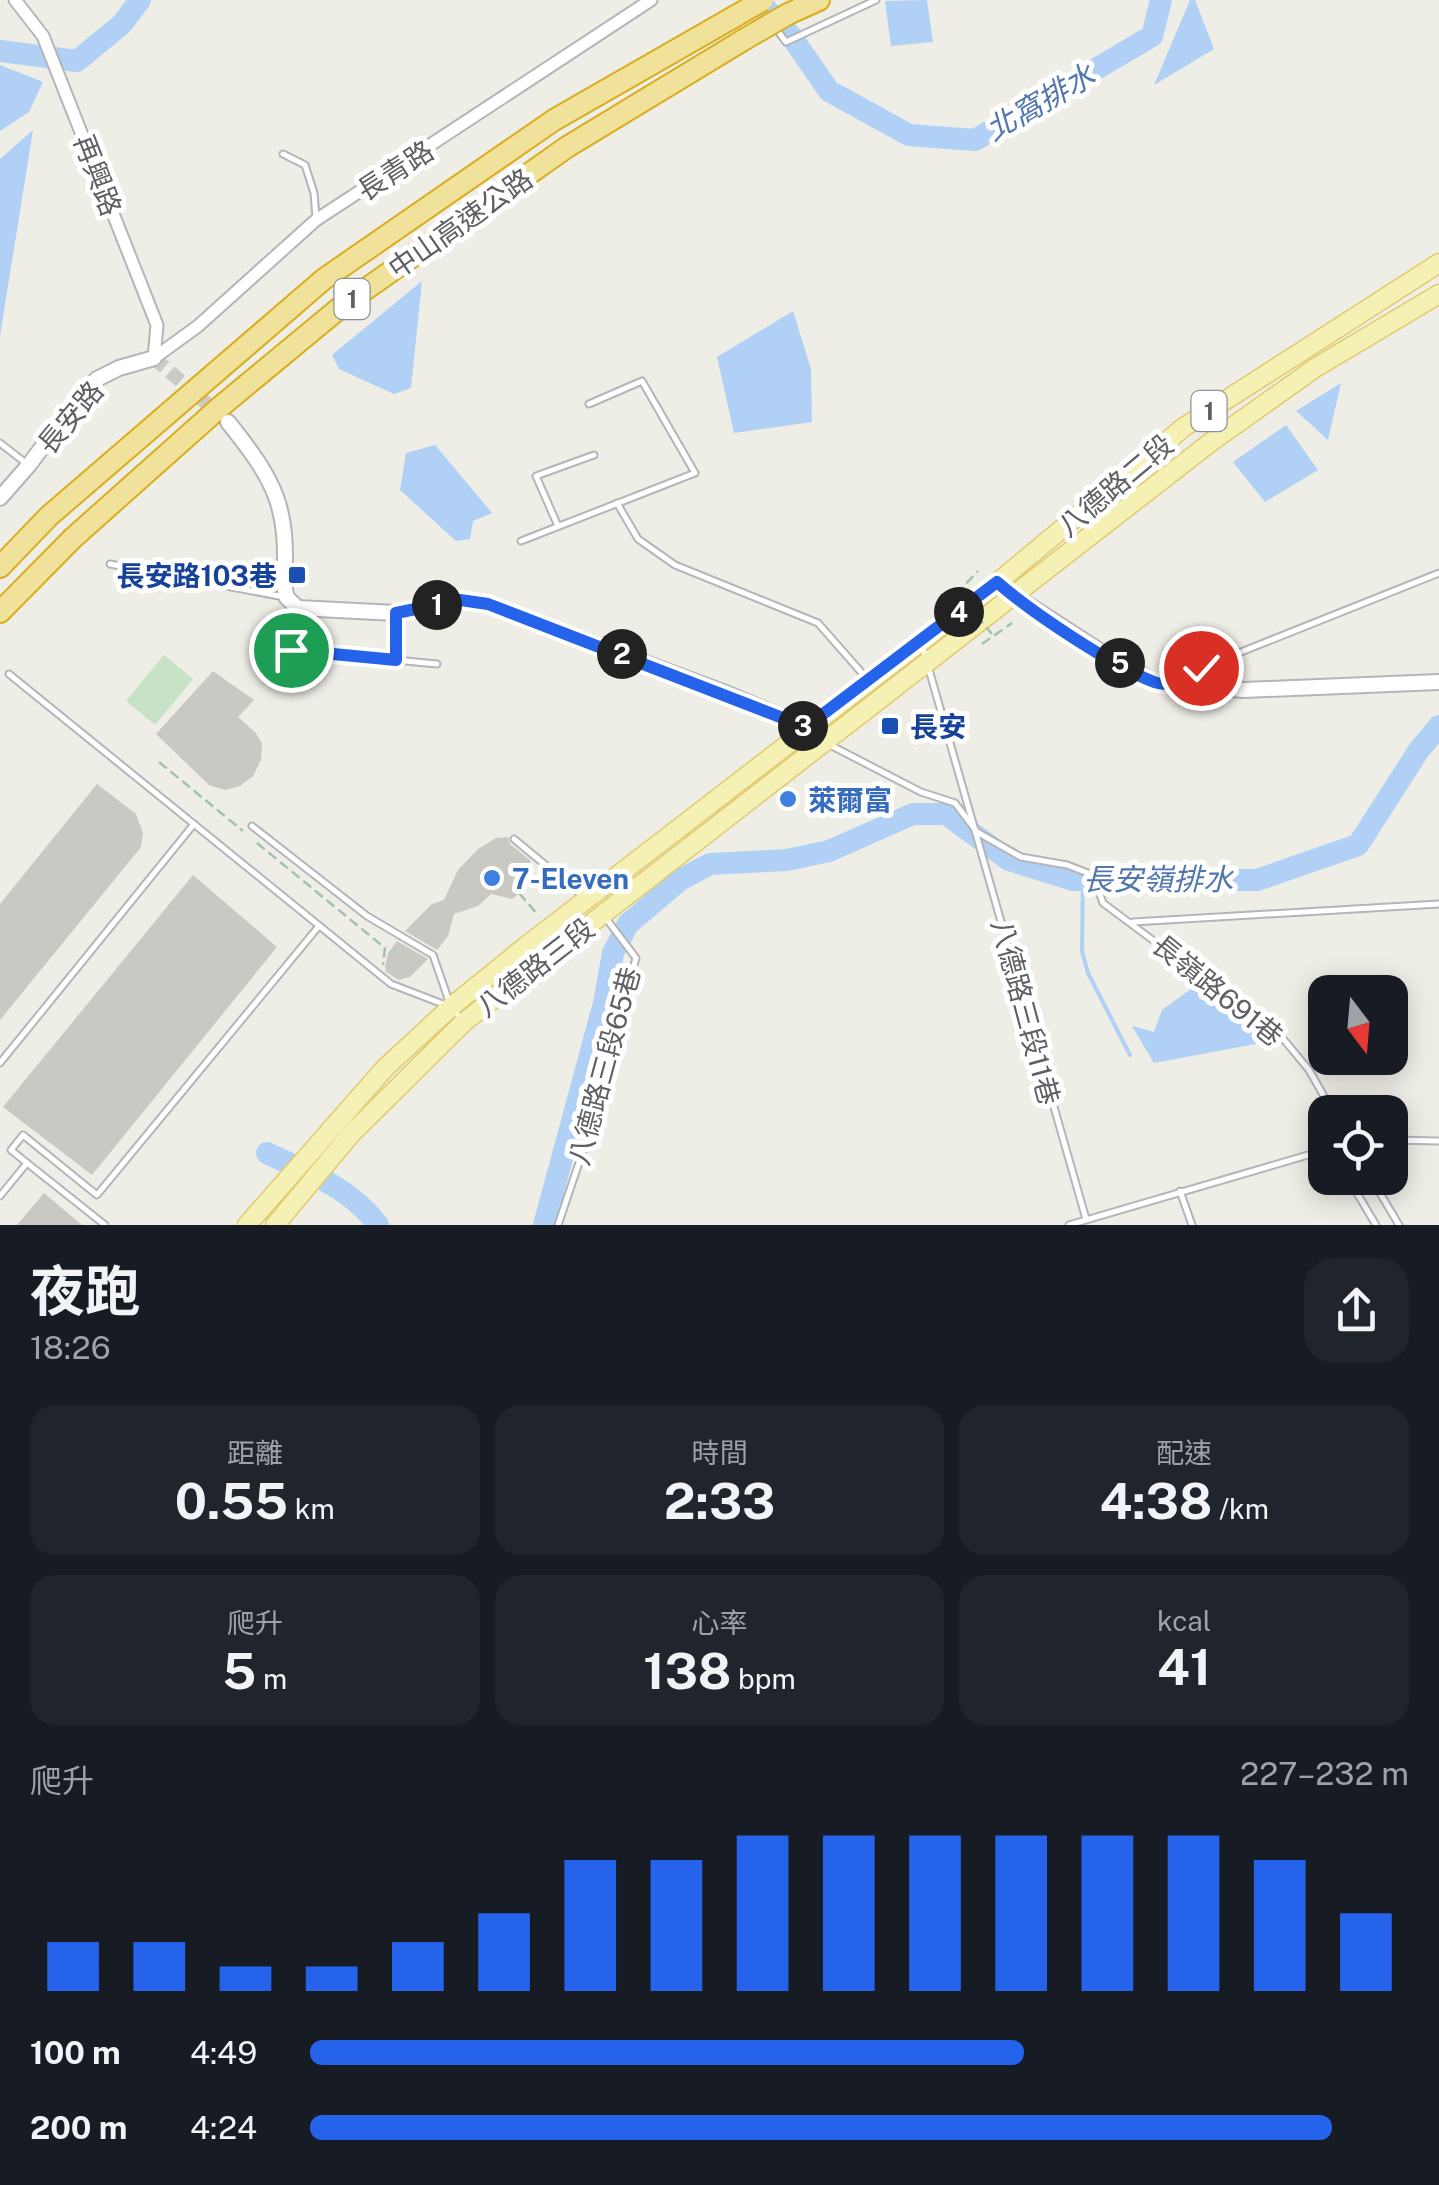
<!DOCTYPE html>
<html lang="zh-TW">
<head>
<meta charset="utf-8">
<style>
	body { margin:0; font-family:"Public Sans","Noto Sans TC",sans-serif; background:#20242c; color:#f1f3f6; height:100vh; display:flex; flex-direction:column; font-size:38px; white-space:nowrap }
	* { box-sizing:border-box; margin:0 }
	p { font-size:32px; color:#9ea1a6 }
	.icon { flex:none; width:55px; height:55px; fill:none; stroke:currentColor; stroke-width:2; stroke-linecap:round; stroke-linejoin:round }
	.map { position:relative; height:1225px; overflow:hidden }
	.sheet { display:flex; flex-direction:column; background:#171b24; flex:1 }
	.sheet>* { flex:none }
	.needle { width:65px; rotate:164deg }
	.buttons { position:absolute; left:1308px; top:975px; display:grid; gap:20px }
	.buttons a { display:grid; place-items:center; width:100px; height:100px; border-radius:20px; background:#171b24; box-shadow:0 5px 25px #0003; font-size:50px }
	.pin { position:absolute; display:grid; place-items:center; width:85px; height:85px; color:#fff; margin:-42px; border:5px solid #fff; border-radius:50%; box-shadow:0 2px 10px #0007 }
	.km { position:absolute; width:50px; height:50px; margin:-25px; border-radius:50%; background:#222; color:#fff; font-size:28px; line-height:50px; text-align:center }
	.round { display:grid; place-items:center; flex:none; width:105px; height:105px; border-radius:30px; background:#20242c }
	.headline { display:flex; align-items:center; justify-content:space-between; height:170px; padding:0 30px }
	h1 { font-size:55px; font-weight:700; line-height:75px }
	.stats { display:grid; grid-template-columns:repeat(3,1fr); gap:15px; height:170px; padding:10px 30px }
	.stats div { display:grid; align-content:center; border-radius:25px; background:#20242c; text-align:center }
	.stats b { font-size:50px; font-weight:700 }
	.stats small { font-size:28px; font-weight:400 }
	.stats p { font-size:28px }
	.chart { height:280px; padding:20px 30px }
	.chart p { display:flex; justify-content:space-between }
	.chart svg { width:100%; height:180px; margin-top:10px; stroke:#2563eb; stroke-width:6 }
	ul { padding:0 30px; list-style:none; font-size:32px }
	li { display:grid; grid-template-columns:160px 120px 1fr; align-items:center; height:75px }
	li i { height:25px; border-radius:12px; background:#2563eb }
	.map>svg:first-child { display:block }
</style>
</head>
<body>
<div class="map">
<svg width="1439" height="1225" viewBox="0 0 1439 1225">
	<rect width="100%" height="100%" fill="#eeede6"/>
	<polygon fill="#c6e3c8" points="164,655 193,679 155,725 126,701"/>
	<g fill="#b0d1f5">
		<polygon points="927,0 933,42 891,46 885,1"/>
		<polygon points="1190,0 1195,0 1214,49 1154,85"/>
		<polygon points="0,65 43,82 29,112 0,131"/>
		<polygon points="33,130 0,336 0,159"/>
		<polygon points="422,281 411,388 394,394 339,369 332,355"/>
		<polygon points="793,311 811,369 812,422 734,433 717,357"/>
		<polygon points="1341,383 1328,440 1296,411"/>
		<polygon points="1286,425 1318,470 1265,502 1233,462"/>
		<polygon points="435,445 492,513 473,521 470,539 456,541 400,490 406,453"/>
		<polygon points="1195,986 1266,1042 1154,1063 1132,1026 1154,1032 1162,1010"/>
	</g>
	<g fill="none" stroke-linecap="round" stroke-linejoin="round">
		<polyline stroke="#b0d1f5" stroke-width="4" points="1083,870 1082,951 1088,973 1130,1055"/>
		<g stroke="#b0d1f5" stroke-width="22">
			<polyline points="758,0 791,36 829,91 909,135 975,140 1152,36 1161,0"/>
			<polyline points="0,51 77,61 122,24 140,0"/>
			<path d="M267,1153C308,1173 350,1187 378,1225"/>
			<polyline points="544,1225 604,1003 613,953 628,924 680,880 710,864 787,860 829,851 913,814 946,814 1009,860 1073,880 1257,880 1358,845 1419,750 1439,726"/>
		</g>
	</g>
	<g fill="#cac8c3">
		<polygon points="213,671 254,700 238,717 256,733 262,744 261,760 253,776 240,786 225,790 209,785 156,734"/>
		<polygon points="97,784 136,814 143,833 141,847 0,1020 0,904"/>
		<polygon points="508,837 510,844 530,860 532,867 525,889 512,899 491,894 478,906 454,914 448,936 437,950 405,931 432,904 444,900 458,870 478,849 496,838"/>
		<polygon points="193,875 277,947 92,1175 3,1107"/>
		<polygon points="397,941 428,959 410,977 399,980 386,972 385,967 388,953"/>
		<polygon points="44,1193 82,1225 17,1225"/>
	</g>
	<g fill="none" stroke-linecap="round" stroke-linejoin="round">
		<polyline stroke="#cacac6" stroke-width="14" stroke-dasharray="14 7" stroke-linecap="butt" points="154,358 220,415"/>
		<g stroke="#b3b5b9" stroke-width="9">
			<g id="service">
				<polyline points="777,30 786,42 876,0"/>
				<polyline points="283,154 305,165 314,193 316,217"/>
				<polyline points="0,443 27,464"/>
				<polyline points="617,503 638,539 675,565 818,623 868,680"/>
				<polyline points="558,526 536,476 594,455"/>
				<polyline points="521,541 695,473 642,381 589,404"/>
				<polyline points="110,564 284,597"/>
				<polyline points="922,645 1086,1219"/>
				<polyline points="291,650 437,664"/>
				<polyline points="396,660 396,613"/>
				<polyline points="9,674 391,984 448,1006"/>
				<polyline points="1194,682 1201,668 1439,573"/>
				<polyline points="828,744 921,792 955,803 977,832 1021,857 1067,865 1093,875 1103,903 1280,1035 1309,1070 1333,1112"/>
				<polyline points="252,826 367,916 433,955 451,1007 462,1020"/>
				<polyline points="514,839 584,897"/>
				<polyline points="1133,922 1439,904"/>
				<polyline points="0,1063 194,824"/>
				<polyline points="1390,1140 1439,1141"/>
				<polyline points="27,1163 11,1150 23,1135 97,1195 319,926"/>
				<polyline points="1348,1178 1376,1225"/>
				<polyline points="1371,1178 1399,1225"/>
				<polyline points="1180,1191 1192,1225"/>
				<polyline points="0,1196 27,1163 105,1225"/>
				<polyline points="558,1225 587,1139 636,958 605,917"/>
				<polyline points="1069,1225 1325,1150"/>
			</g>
		</g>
		<g stroke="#b3b5b9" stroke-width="15">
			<g id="minor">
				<polyline points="15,0 43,36 157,325 154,358"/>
				<polyline points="154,358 198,326 316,220 651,0"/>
			</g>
		</g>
		<g stroke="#b3b5b9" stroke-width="18">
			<g id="tertiary">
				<path d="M228,422C277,483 289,508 284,586L287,598L298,608L396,613L461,601L488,604L728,694L806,727L825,743"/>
				<polyline points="0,498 29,465 80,396 97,379 119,368 154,358"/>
				<polyline points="1007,591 1109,657 1157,683 1244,690 1439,682"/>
			</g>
		</g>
		<g stroke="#e1ca6d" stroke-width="21">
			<g id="primary">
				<polyline points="247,1225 385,1068 451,1007 526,946 997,583 1184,427 1439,263"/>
				<polyline points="275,1225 352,1133 464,1022 1211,442 1315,368 1439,294"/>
			</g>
		</g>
		<g stroke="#d9ad1c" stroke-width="24">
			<g id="motorway">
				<polyline points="788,14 819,0"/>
				<polyline points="0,567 49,516 324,279 554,120 732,18"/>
				<polyline points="0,612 73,538 220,407 342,306 567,147 745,39"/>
			</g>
		</g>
		<g stroke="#a0c3ac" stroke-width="2.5" stroke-dasharray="10 5" stroke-linecap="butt">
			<polyline points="942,600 957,593 978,571"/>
			<polyline points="982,644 1012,623"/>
			<polyline points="159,762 243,831"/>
			<polyline points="257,843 385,948 383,965"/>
			<polyline points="519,893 538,915"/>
		</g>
		<use href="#service" stroke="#fff" stroke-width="5"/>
		<use href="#minor" stroke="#fff" stroke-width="11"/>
		<use href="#tertiary" stroke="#fff" stroke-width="14"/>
		<use href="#primary" stroke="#f5f0b4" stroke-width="18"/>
		<use href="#motorway" stroke="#f0e29b" stroke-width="20"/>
		<g stroke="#d9ad1c" stroke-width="24" stroke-linecap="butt">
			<g id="motorway-bridge">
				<polyline points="732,18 763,0"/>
				<polyline points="745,39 788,14"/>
			</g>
		</g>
		<polyline stroke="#a0c3ac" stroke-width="2.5" stroke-dasharray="10 5" stroke-linecap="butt" points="957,593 992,634"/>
		<use href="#motorway-bridge" stroke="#f0e29b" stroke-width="20"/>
	</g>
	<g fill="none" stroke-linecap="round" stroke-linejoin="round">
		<g stroke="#fff" stroke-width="20">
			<path id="route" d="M291,650L396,660V613L460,600L488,604L806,727L997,582C1031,612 1112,666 1154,682C1165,686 1181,685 1193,685L1201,668"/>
		</g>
		<use href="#route" stroke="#2563eb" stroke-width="12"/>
	</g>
	<g fill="#1a4fb4" stroke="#fff" stroke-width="4">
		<rect x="287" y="565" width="20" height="20" rx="5"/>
		<rect x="880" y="716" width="20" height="20" rx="5"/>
	</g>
	<g fill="#3f7fe0" stroke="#fff" stroke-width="4">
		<circle cx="788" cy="799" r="10"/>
		<circle cx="492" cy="878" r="10"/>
	</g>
	<g text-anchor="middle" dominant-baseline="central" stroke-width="10" stroke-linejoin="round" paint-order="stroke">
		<g fill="#fff" stroke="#8e9093" stroke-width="2.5">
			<rect x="334.5" y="279" width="35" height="40" rx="8"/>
			<rect x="1191.5" y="391" width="35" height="40" rx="8"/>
		</g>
		<g font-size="25" font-weight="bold" fill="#5e6065">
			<text x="352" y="299">1</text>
			<text x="1209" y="411">1</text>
		</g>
		<g font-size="28" fill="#5e6065" stroke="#fff">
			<text transform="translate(395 170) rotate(-33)">長青路</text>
			<text transform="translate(98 175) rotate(69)">再興路</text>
			<text transform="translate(460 223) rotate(-35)">中山高速公路</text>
			<text transform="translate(70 417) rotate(-50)">長安路</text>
			<text transform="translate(1115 485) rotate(-40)">八德路二段</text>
			<text transform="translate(535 967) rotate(-38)">八德路三段</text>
			<text transform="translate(1218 990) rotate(39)">長嶺路691巷</text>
			<text transform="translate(1026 1012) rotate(75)">八德路三段11巷</text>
			<text transform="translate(604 1066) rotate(-75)">八德路三段65巷</text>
		</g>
		<g font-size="28" font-weight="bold" fill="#164399" stroke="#fff" text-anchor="end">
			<text x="277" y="575">長安路103巷</text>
			<text x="910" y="726" text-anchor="start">長安</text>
		</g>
		<g font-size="28" font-weight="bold" fill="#366cbe" stroke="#fff" text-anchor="start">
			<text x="808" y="799">萊爾富</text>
			<text x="512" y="878">7-Eleven</text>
		</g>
		<g font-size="30" font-style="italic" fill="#5277ae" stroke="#fff">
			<text transform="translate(1040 102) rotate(-30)">北窩排水</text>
			<text x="1158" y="879">長安嶺排水</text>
		</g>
	</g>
</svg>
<div class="buttons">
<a><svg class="needle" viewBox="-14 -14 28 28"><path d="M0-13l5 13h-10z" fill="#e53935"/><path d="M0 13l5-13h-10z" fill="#9ea1a6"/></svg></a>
<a><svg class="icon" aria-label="locate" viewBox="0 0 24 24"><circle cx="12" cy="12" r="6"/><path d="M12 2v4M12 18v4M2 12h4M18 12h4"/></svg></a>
</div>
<div class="pin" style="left:291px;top:650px;background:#1e9e55"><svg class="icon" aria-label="arrive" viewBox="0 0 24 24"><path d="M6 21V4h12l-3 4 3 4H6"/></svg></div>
<div class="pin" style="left:1201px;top:668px;background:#d93025"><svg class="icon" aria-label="check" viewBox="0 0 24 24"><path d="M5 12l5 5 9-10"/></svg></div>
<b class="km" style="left:437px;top:605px">1</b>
<b class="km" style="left:622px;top:654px">2</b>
<b class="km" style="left:803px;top:726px">3</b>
<b class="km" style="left:959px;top:612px">4</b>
<b class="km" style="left:1120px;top:663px">5</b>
</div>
<section class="sheet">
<div class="headline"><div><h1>夜跑</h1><p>18:26</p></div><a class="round"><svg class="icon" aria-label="share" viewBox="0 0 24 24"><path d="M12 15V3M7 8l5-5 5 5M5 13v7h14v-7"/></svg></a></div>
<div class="stats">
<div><p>距離</p><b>0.55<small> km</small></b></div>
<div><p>時間</p><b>2:33</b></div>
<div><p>配速</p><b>4:38<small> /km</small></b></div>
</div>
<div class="stats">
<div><p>爬升</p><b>5<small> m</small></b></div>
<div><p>心率</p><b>138<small> bpm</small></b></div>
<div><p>kcal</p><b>41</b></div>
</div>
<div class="chart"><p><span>爬升</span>227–232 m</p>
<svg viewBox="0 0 160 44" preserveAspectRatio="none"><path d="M5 44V32M15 44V32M25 44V38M35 44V38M45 44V32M55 44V25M65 44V12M75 44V12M85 44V6M95 44V6M105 44V6M115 44V6M125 44V6M135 44V6M145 44V12M155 44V25"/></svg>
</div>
<ul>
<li><b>100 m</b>4:49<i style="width:65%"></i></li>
<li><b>200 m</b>4:24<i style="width:93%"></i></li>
</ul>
</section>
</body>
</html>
